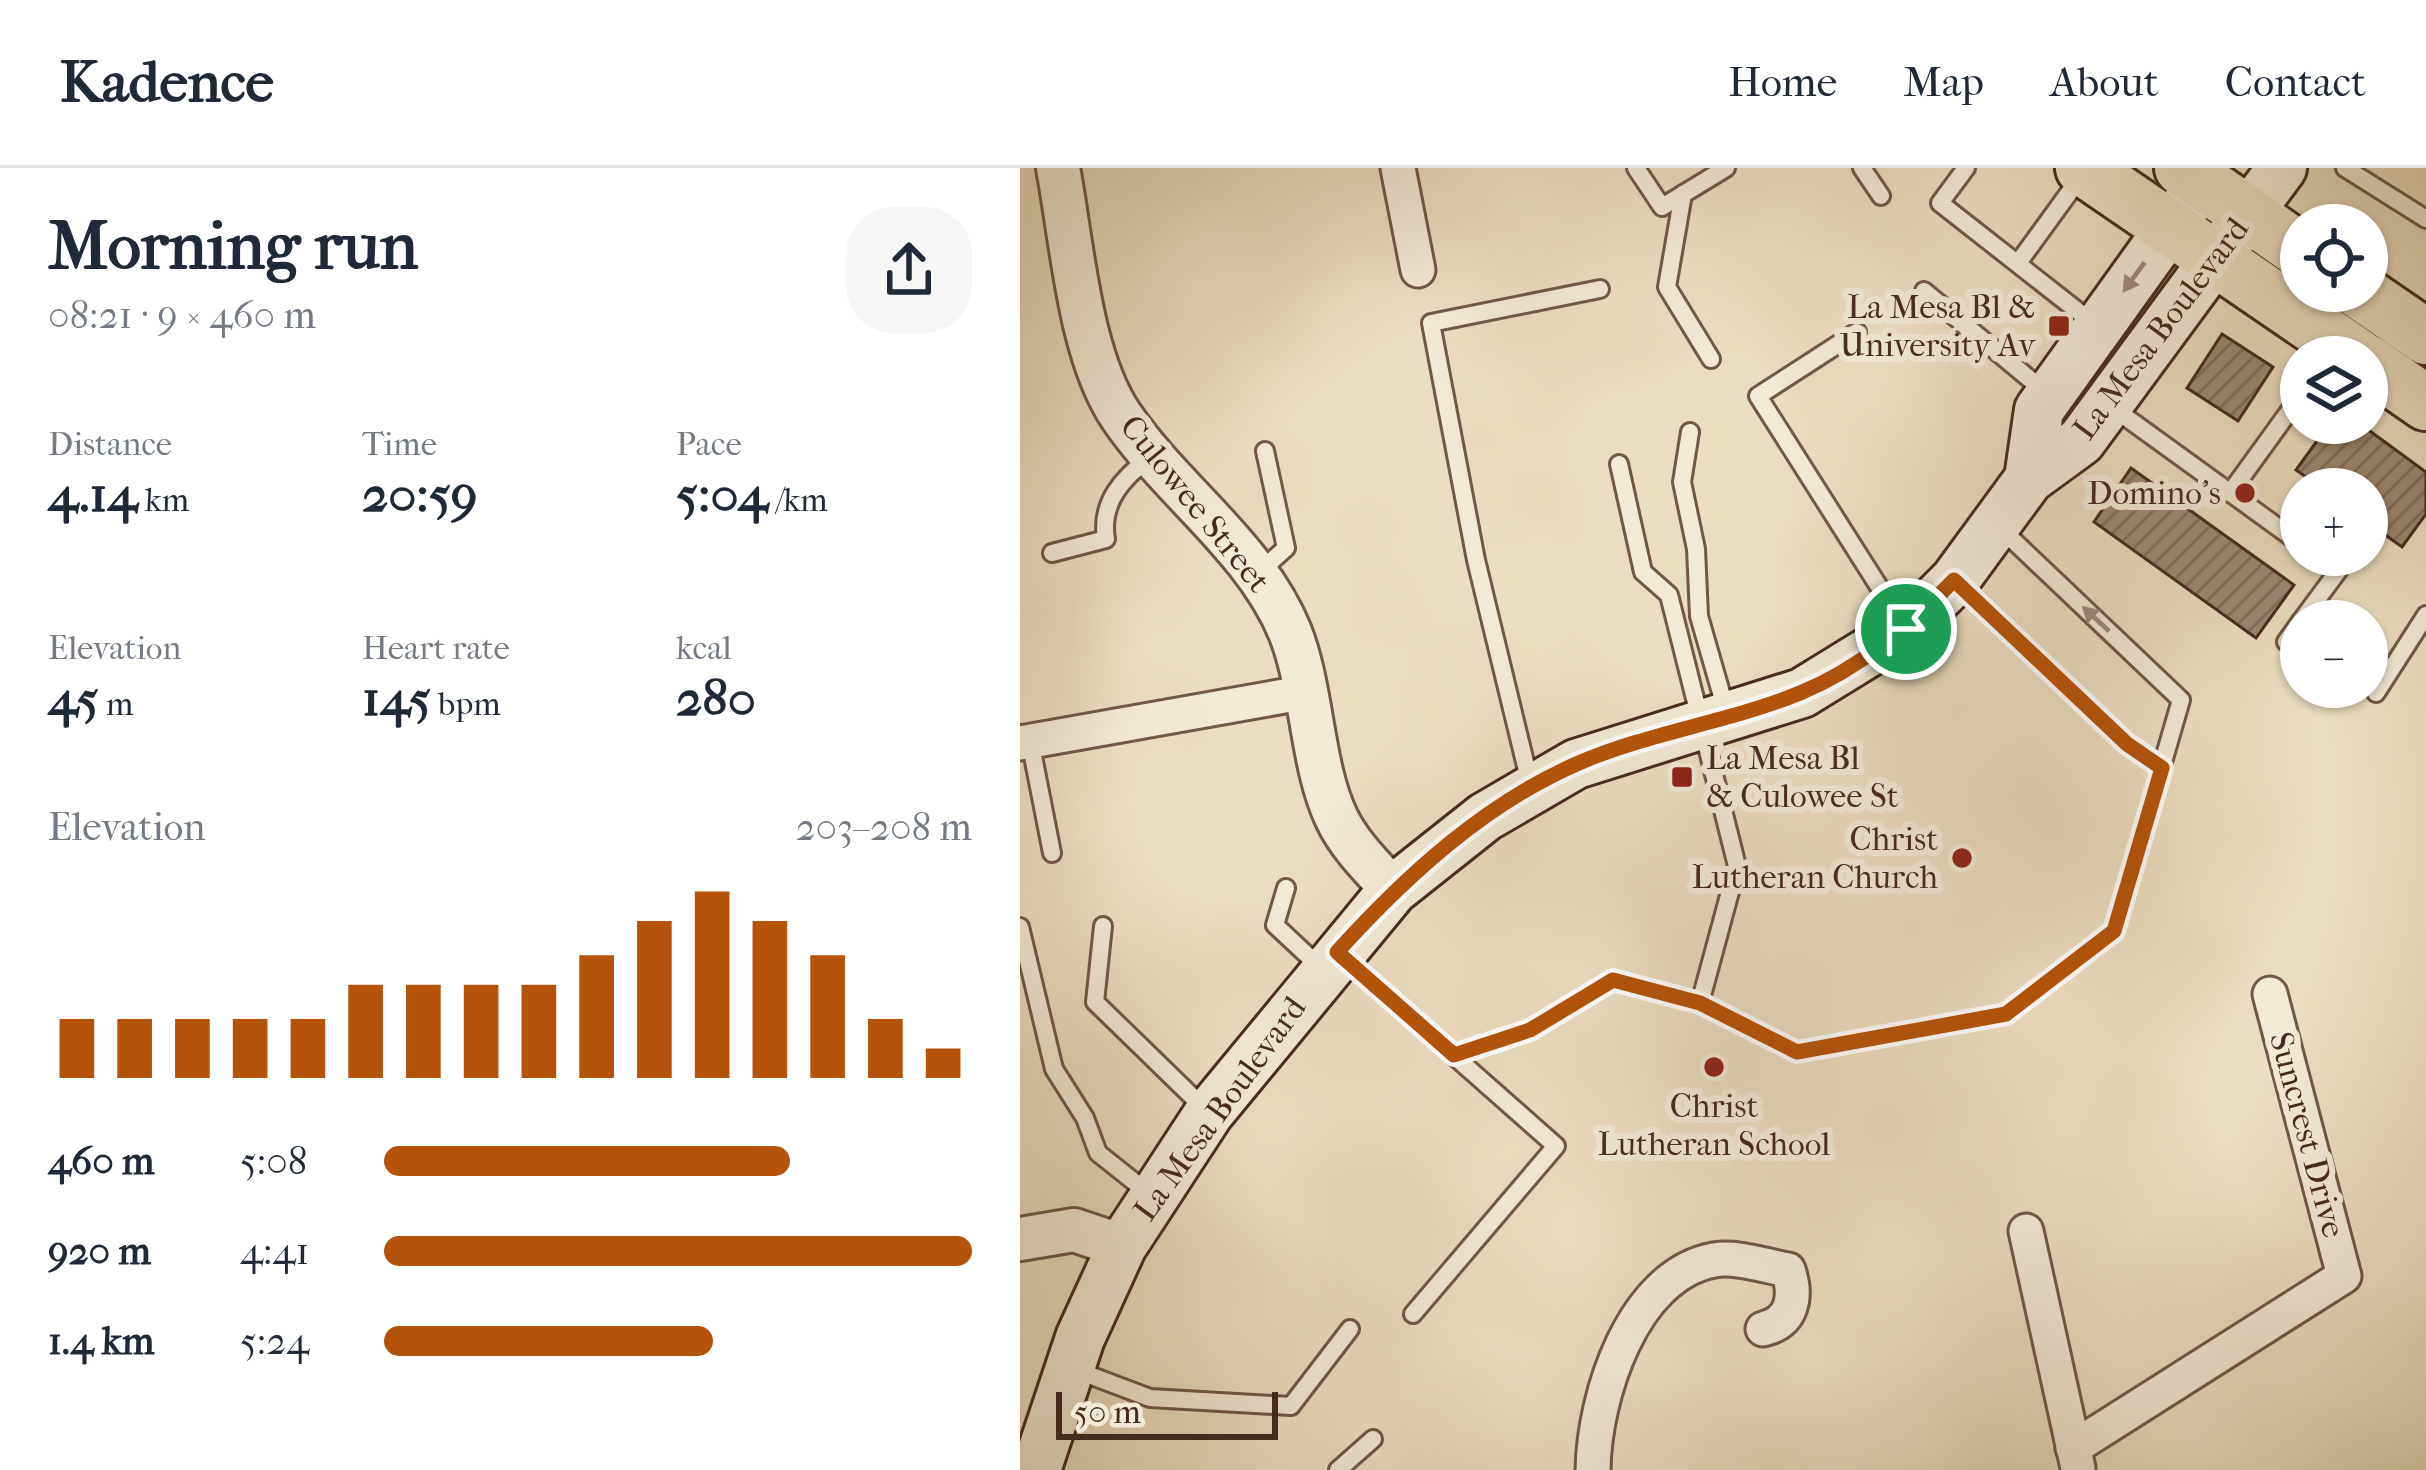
<!DOCTYPE html>
<html lang="en">
<head>
<meta charset="utf-8">
<style>
	body { margin:0; font-family:"IM FELL French Canon",serif; background:#f6f6f7; color:#1f2937; height:100vh; display:flex; flex-direction:column; font-size:45px; white-space:nowrap }
	* { box-sizing:border-box; margin:0 }
	p { font-size:39px; color:#747a83 }
	.icon { flex:none; width:66px; height:66px; fill:none; stroke:currentColor; stroke-width:2; stroke-linecap:round; stroke-linejoin:round }
	.map { position:relative; flex:1; overflow:hidden }
	.details { display:flex; flex-direction:column; background:#fff; width:1020px }
	.details>* { flex:none }
	.tools { position:absolute; left:1260px; top:36px; display:grid; gap:24px }
	.tools a { display:grid; place-items:center; width:108px; height:108px; border-radius:50%; background:#fff; box-shadow:0 3px 9px #0004; font-size:60px }
	.scale { position:absolute; left:36px; bottom:30px; width:222px; box-sizing:border-box; padding-left:12px; border:6px solid #462b1d; border-top:0; font-size:33px; line-height:42px; white-space:nowrap; color:#462b1d; -webkit-text-stroke:9px #f1ead6; paint-order:stroke }
	.pin { position:absolute; display:grid; place-items:center; width:102px; height:102px; color:#fff; margin:-51px; border:6px solid #fff; border-radius:50%; box-shadow:0 3px 12px #0007 }
	.round { display:grid; place-items:center; flex:none; width:126px; height:126px; border-radius:48px; background:#f6f6f7 }
	.summary { display:flex; align-items:center; justify-content:space-between; height:204px; padding:0 48px }
	h1 { font-size:66px; font-weight:700; line-height:90px }
	.figures { display:grid; grid-template-columns:repeat(3,1fr); gap:18px; height:204px; padding:12px 48px }
	.figures div { display:grid; align-content:center }
	.figures b { font-size:51px; font-weight:700 }
	.figures small { font-size:33px; font-weight:400 }
	.figures p { font-size:33px }
	.chart { height:336px; padding:24px 48px }
	.chart p { display:flex; justify-content:space-between }
	.chart svg { width:100%; height:216px; margin-top:12px; stroke:#b45309; stroke-width:6 }
	ul { padding:0 48px; list-style:none; font-size:39px }
	li { display:grid; grid-template-columns:192px 144px 1fr; align-items:center; height:90px }
	li i { height:30px; border-radius:15px; background:#b45309 }
	header { display:flex; align-items:center; gap:72px; box-sizing:border-box; height:168px; padding:0 60px; background:#fff; border-bottom:3px solid #e0e1e3 }
	header strong { font-size:57px }
	nav { display:flex; gap:66px; margin-inline-start:auto; font-size:42px }
	main { display:flex; flex:1; min-height:0 }
	.map>svg:first-child { display:block }
</style>
</head>
<body>
<header>
<strong>Kadence</strong>
<nav><a>Home</a><a>Map</a><a>About</a><a>Contact</a></nav>
</header>
<main>
<section class="details">
<div class="summary"><div><h1>Morning run</h1><p>08:21 · 9 × 460 m</p></div><a class="round"><svg class="icon" aria-label="share" viewBox="0 0 24 24"><path d="M12 15V3M7 8l5-5 5 5M5 13v7h14v-7"/></svg></a></div>
<div class="figures">
<div><p>Distance</p><b>4.14<small> km</small></b></div>
<div><p>Time</p><b>20:59</b></div>
<div><p>Pace</p><b>5:04<small> /km</small></b></div>
</div>
<div class="figures">
<div><p>Elevation</p><b>45<small> m</small></b></div>
<div><p>Heart rate</p><b>145<small> bpm</small></b></div>
<div><p>kcal</p><b>280</b></div>
</div>
<div class="chart"><p><span>Elevation</span>203–208 m</p>
<svg viewBox="0 0 160 44" preserveAspectRatio="none"><path d="M5 44V32M15 44V32M25 44V32M35 44V32M45 44V32M55 44V25M65 44V25M75 44V25M85 44V25M95 44V19M105 44V12M115 44V6M125 44V12M135 44V19M145 44V32M155 44V38"/></svg>
</div>
<ul>
<li><b>460 m</b>5:08<i style="width:69%"></i></li>
<li><b>920 m</b>4:41<i style="width:100%"></i></li>
<li><b>1.4 km</b>5:24<i style="width:56%"></i></li>
</ul>
</section>
<div class="map">
<svg width="1406" height="1302" viewBox="0 0 1406 1302">
	<defs>
		<pattern id="building-hatch" width="6" height="6" patternUnits="userSpaceOnUse" patternTransform="scale(3)"><rect width="6" height="6" fill="#9b8872"/><path d="M-1 1l2-2M0 6l6-6M5 7l2-2" fill="none" stroke="#806f5d"/></pattern>
	</defs>
	<rect width="100%" height="100%" fill="#eadec0"/>
	<filter id="stains"><feTurbulence type="fractalNoise" baseFrequency=".00167" numOctaves="4"/><feColorMatrix values="0 0 0 0 .2 0 0 0 0 .09 0 0 0 0 .02 0 0 0 .5 -.17"/></filter>
	<radialGradient id="worn" r=".72"><stop offset=".6" stop-color="#630" stop-opacity="0"/><stop offset="1" stop-color="#630" stop-opacity=".3"/></radialGradient>
	<g fill="url(#building-hatch)" stroke="#462b1d" stroke-width="3">
		<polygon points="1202,166 1253,199 1218,253 1167,220"/>
		<polygon points="1310,255 1339,255 1406,304 1406,346 1382,379 1347,354 1347,321 1303,321 1276,302"/>
		<polygon points="1111,300 1274,417 1236,470 1074,354"/>
	</g>
	<g fill="none" stroke-linecap="round" stroke-linejoin="round">
		<g stroke="#6f5846" stroke-width="22">
			<g id="service">
				<polyline points="616,0 642,39 706,0"/>
				<polyline points="842,0 861,28"/>
				<polyline points="946,0 920,35 1073,155"/>
				<polyline points="1325,0 1406,51"/>
				<polyline points="663,26 647,119 691,191"/>
				<polyline points="998,95 1062,7"/>
				<polyline points="904,123 1024,223"/>
				<polyline points="837,164 738,228 882,455"/>
				<polyline points="1089,237 1281,376"/>
				<polyline points="670,264 662,314 676,381 679,448 706,542"/>
				<polyline points="599,296 623,404 649,427 717,698 680,835 777,884 986,846 1094,763 1161,532 978,358"/>
				<polyline points="1210,325 1281,227"/>
				<path d="M32,385L86,371C80,334 103,309 132,288"/>
				<polyline points="238,405 266,380 245,283"/>
				<polyline points="940,416 1107,576 1141,600"/>
				<polyline points="1281,453 1318,403 1296,387"/>
				<polyline points="1266,474 1281,453"/>
				<polyline points="1356,525 1406,447"/>
				<polyline points="10,573 32,685"/>
				<polyline points="511,619 456,392 411,155 580,121"/>
				<polyline points="266,720 255,757 302,801"/>
				<polyline points="83,758 75,834 184,940"/>
				<polyline points="0,759 34,901 65,950 78,985 132,1028"/>
				<polyline points="322,789 536,978 393,1146"/>
				<polyline points="434,887 510,862 593,812 680,835"/>
				<polyline points="56,1202 130,1230 271,1238 330,1161"/>
				<polyline points="318,1302 353,1271"/>
			</g>
		</g>
		<g stroke="#6f5846" stroke-width="39">
			<g id="minor">
				<polyline points="378,0 398,102"/>
				<polyline points="0,575 287,524"/>
				<polyline points="1006,1063 1058,1300"/>
				<polyline points="1053,1280 1324,1108 1250,826"/>
				<path d="M573,1302C574,1229 612,1107 694,1092C716,1088 746,1098 768,1102C777,1128 773,1154 743,1161"/>
			</g>
		</g>
		<g stroke="#6f5846" stroke-width="48">
			<g id="tertiary">
				<path d="M38,0C52,73 59,186 101,248C152,323 235,379 270,464C293,522 291,597 317,651C330,678 353,700 373,722"/>
				<polyline points="0,1071 54,1062 102,1078"/>
			</g>
		</g>
		<g stroke="#462b1d" stroke-width="54">
			<g id="secondary">
				<polyline points="1009,311 1019,242 1172,29"/>
				<polyline points="16,1302 60,1170 102,1078 189,945 373,722 465,649 556,596 782,525 886,461 935,412 1009,311 1061,273 1262,0"/>
			</g>
		</g>
		<g stroke="#462b1d" stroke-width="60">
			<g id="primary">
				<polyline points="1063,0 1339,189"/>
				<polyline points="1162,0 1281,83"/>
				<polyline points="1339,123 1406,169"/>
				<polyline points="1347,194 1406,235"/>
			</g>
		</g>
		<use href="#service" stroke="#f1ead6" stroke-width="16"/>
		<use href="#minor" stroke="#f1ead6" stroke-width="33"/>
		<use href="#tertiary" stroke="#f1ead6" stroke-width="42"/>
		<use href="#secondary" stroke="#f1ead6" stroke-width="48"/>
		<use href="#primary" stroke="#eadec0" stroke-width="54"/>
	</g>
	<defs><path id="oneway-solid" d="M-6-.8H1V-3.2L6.5 0L1 3.2V.8H-6Z" transform="scale(3)"/></defs>
	<g fill="#9c8a7a">
		<use href="#oneway-solid" transform="translate(1114 109) rotate(126)"/>
		<use href="#oneway-solid" transform="translate(1076 451) rotate(-137)"/>
	</g>
	<g fill="none" stroke-linecap="round" stroke-linejoin="round">
		<g stroke="#fff" stroke-width="24">
			<path id="route" d="M934,412L1107,576L1142,600L1094,763L986,846L777,884L680,835L593,812L510,862L434,887L317,784C386,708 465,635 561,594C632,564 709,554 780,525C841,500 889,458 934,412Z"/>
		</g>
		<use href="#route" stroke="#b45309" stroke-width="15"/>
	</g>
	<g fill="#8f2418" stroke="#f1ead6" stroke-width="4.5">
		<rect x="1027" y="146" width="24" height="24" rx="6"/>
		<circle cx="1225" cy="325" r="12"/>
		<rect x="650" y="597" width="24" height="24" rx="6"/>
		<circle cx="942" cy="690" r="12"/>
		<circle cx="694" cy="899" r="12"/>
	</g>
	<g text-anchor="middle" dominant-baseline="central" stroke-width="12" stroke-linejoin="round" paint-order="stroke">
		<g font-size="33" fill="#462b1d" stroke="#f1ead6" text-anchor="end">
			<text x="1015" y="139">La Mesa Bl &amp;<tspan x="1015" dy="38">University Av</tspan></text>
			<text x="1201" y="325">Domino's</text>
			<text x="686" y="590" text-anchor="start">La Mesa Bl<tspan x="686" dy="38">&amp; Culowee St</tspan></text>
			<text x="918" y="671">Christ<tspan x="918" dy="38">Lutheran Church</tspan></text>
			<text x="694" y="938" text-anchor="middle">Christ<tspan x="694" dy="38">Lutheran School</tspan></text>
		</g>
		<g font-size="33" fill="#462b1d" stroke="#f1ead6">
			<text transform="translate(1141 161) rotate(-53)">La Mesa Boulevard</text>
			<text transform="translate(175 336) rotate(51)">Culowee Street</text>
			<text transform="translate(200 941) rotate(-54)">La Mesa Boulevard</text>
			<text transform="translate(1287 967) rotate(75)">Suncrest Drive</text>
		</g>
	</g>
	<rect width="100%" height="100%" filter="url(#stains)"/>
	<rect width="100%" height="100%" fill="url(#worn)"/>
</svg>
<div class="tools">
<a><svg class="icon" aria-label="locate" viewBox="0 0 24 24"><circle cx="12" cy="12" r="6"/><path d="M12 2v4M12 18v4M2 12h4M18 12h4"/></svg></a>
<a><svg class="icon" aria-label="layers" viewBox="0 0 24 24"><path d="M12 4l9 5-9 5-9-5zM3 14l9 5 9-5"/></svg></a>
<a>+</a>
<a>−</a>
</div>
<div class="scale">50 m</div>
<div class="pin" style="left:886px;top:461px;background:#1e9e55"><svg class="icon" aria-label="arrive" viewBox="0 0 24 24"><path d="M6 21V4h12l-3 4 3 4H6"/></svg></div>
</div>
</main>
</body>
</html>
